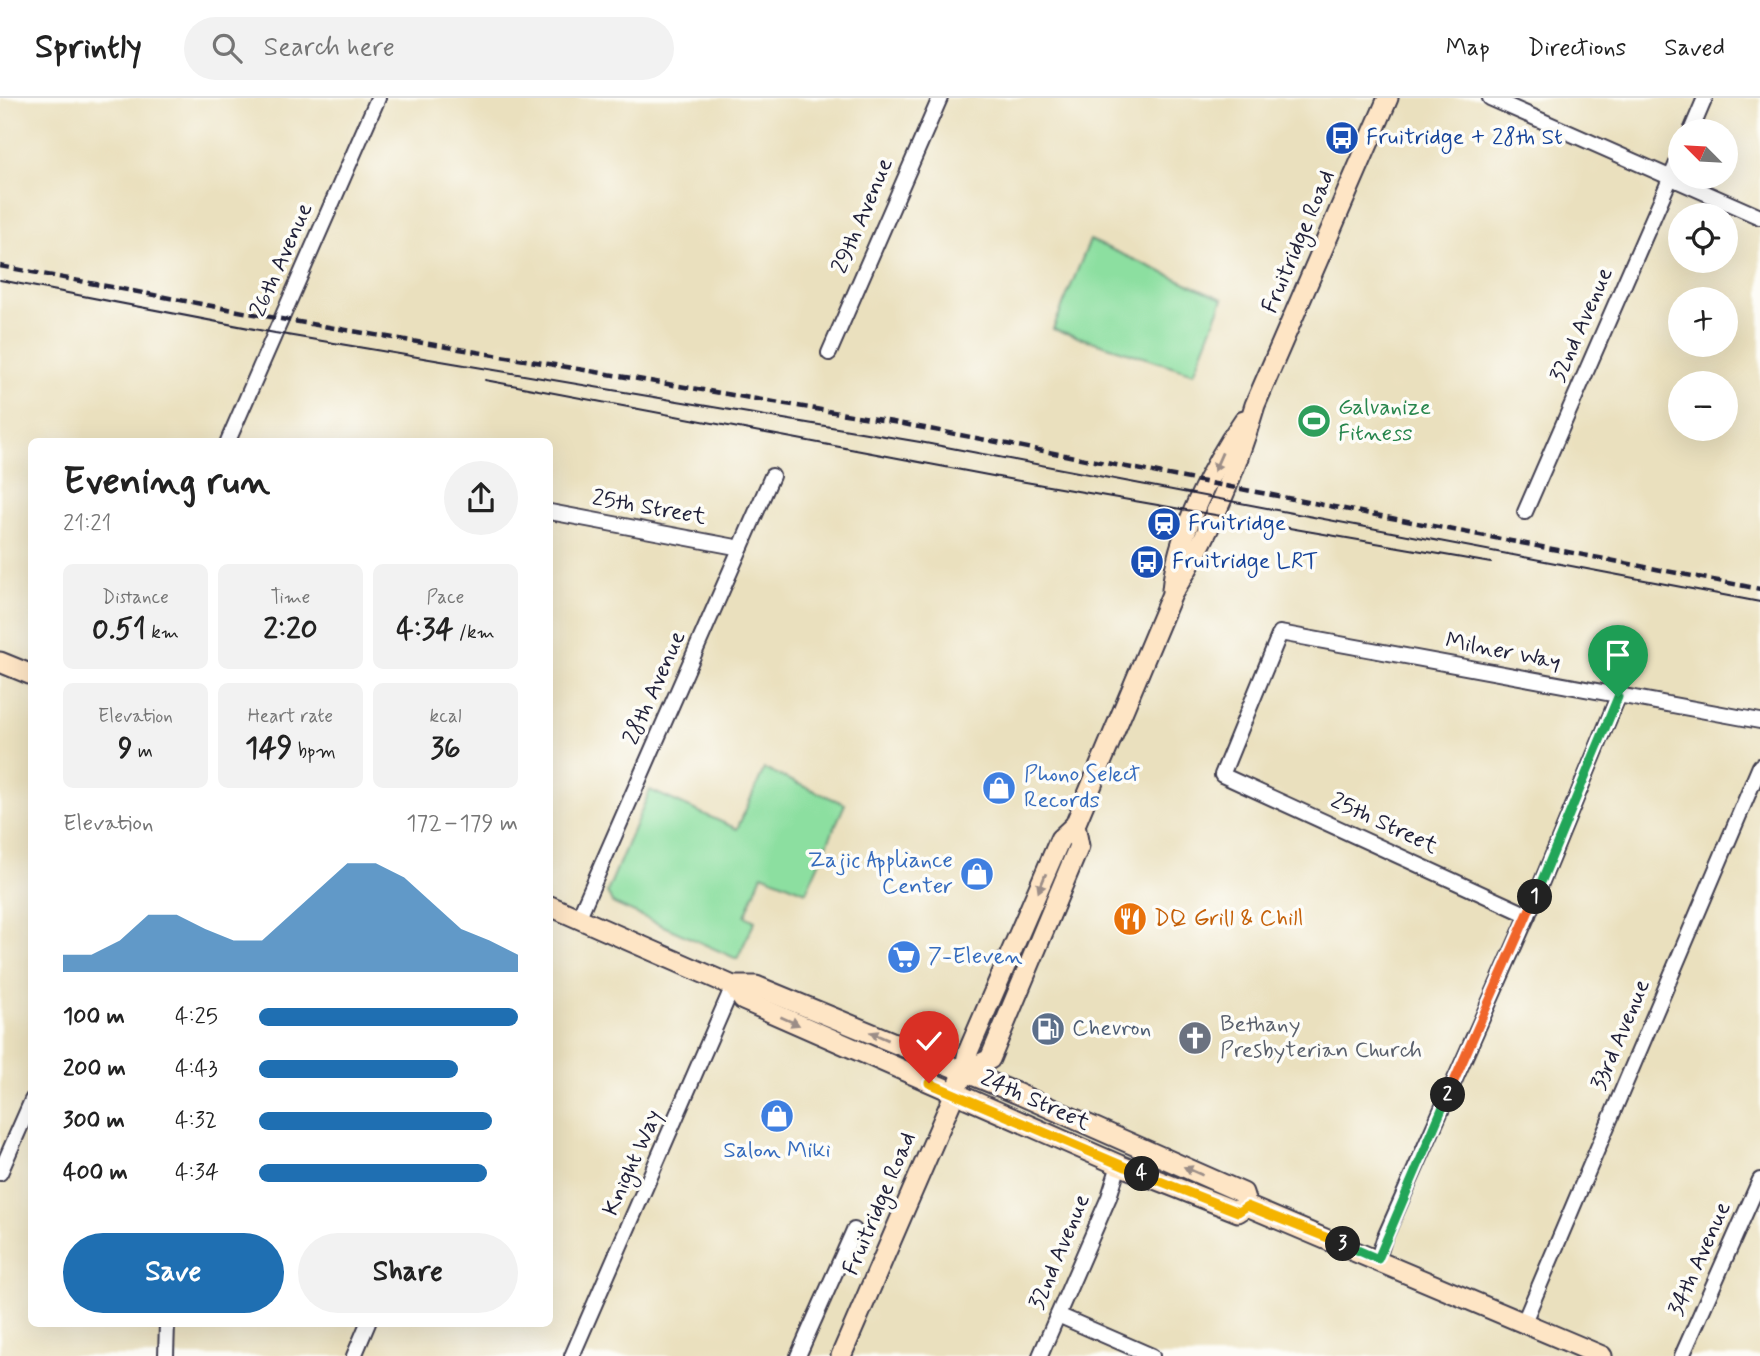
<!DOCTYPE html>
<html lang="en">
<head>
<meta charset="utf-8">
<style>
	body { margin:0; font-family:Mynerve,sans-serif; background:#f2f2f2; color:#222; height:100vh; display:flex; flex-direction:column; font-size:26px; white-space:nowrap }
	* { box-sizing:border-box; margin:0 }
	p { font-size:23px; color:#767676 }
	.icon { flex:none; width:38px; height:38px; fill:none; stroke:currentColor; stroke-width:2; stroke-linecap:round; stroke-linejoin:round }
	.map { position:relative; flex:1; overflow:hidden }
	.sheet { position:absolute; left:28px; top:340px; width:525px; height:889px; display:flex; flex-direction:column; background:#fff; border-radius:10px; box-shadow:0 7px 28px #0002 }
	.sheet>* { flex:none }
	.needle { width:46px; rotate:294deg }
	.buttons { position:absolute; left:1668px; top:21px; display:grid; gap:14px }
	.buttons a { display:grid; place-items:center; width:70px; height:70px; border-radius:50%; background:#fff; box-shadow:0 7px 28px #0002; font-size:35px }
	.pin { position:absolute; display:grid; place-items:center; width:60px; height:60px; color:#fff; margin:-72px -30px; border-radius:50% 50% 50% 0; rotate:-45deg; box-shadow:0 0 7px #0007 }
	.pin .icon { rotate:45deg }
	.km { position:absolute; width:35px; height:35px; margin:-18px; border-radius:50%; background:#222; color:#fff; font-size:19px; line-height:35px; text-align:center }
	.round { display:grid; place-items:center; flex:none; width:74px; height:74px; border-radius:37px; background:#f2f2f2 }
	.headline { display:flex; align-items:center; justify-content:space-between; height:119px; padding:0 35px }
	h1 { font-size:38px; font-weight:700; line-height:52px }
	.figures { display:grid; grid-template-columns:repeat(3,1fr); gap:10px; height:119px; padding:7px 35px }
	.figures div { display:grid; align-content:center; border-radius:10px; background:#f2f2f2; text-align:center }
	.figures b { font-size:30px; font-weight:700 }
	.figures small { font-size:19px; font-weight:400 }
	.figures p { font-size:19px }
	.chart { height:196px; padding:14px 35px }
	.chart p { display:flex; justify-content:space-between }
	.chart svg { width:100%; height:126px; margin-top:7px; fill:#1f6fb2; opacity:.7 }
	.primary-button { display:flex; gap:14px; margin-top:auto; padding:14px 35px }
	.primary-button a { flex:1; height:80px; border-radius:42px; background:#1f6fb2; color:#fff; font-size:28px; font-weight:700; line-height:80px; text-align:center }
	.primary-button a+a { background:#f2f2f2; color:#222 }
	ul { padding:0 35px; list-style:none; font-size:23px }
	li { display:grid; grid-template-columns:112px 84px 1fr; align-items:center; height:52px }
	li i { height:18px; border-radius:9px; background:#1f6fb2 }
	header { display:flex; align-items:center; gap:42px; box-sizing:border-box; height:98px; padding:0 35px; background:#fff; border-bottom:2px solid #e0e0e0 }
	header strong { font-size:33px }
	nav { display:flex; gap:38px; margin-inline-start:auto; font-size:24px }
	.search { width:490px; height:63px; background:#f2f2f2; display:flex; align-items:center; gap:18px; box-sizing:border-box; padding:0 24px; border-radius:38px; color:#767676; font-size:26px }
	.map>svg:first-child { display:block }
</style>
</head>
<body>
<header>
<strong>Sprintly</strong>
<div class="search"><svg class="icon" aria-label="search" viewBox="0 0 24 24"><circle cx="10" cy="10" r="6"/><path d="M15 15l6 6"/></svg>Search here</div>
<nav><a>Map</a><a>Directions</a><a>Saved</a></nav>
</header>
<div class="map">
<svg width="1760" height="1258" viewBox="0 0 1760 1258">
	<rect width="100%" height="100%" fill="#fdfcf7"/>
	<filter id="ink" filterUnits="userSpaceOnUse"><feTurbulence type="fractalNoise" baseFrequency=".0143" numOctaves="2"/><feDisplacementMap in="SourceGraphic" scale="14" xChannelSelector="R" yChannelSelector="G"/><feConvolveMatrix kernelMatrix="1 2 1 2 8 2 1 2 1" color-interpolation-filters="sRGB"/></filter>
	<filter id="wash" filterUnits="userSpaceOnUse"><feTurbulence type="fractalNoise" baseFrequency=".00686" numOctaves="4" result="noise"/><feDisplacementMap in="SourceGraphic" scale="28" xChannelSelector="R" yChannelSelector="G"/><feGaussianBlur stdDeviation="1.57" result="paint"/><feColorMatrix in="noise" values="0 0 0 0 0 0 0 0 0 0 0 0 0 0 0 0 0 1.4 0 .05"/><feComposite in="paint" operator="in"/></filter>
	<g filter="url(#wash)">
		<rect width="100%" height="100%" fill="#eae0be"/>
		<g fill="#8cdfa0" stroke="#57806e" stroke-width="2">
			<polygon points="1090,142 1223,201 1194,275 1053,231"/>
			<polygon points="764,671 845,706 806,794 762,776 745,818 755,823 737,861 612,805 607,794 650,692 737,731"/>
		</g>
	</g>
	<g filter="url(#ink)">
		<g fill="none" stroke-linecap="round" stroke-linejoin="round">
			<g stroke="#403e4f" stroke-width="18">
				<g id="street">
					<polyline points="1490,0 1760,119"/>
					<polyline points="1691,33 1705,0"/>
					<polyline points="829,255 940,0"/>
					<polyline points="228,343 378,0"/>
					<polyline points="550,414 741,450"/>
					<polyline points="1525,414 1680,58"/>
					<polyline points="1528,817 1222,677 1280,535 1760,623"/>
					<polyline points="578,821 772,378"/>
					<polyline points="0,1075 32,1002"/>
					<polyline points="1378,1161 1384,1141 1528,817 1618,599"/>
					<polyline points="1058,1217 1152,1258"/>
					<polyline points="1524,1224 1760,668"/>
					<polyline points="166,1258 167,1225"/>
					<polyline points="354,1258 368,1225"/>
					<polyline points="572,1258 733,888"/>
					<polyline points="798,1258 854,1132"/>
					<polyline points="1040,1258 1109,1099 1119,1067"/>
					<polyline points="1682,1258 1760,1082"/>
				</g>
			</g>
			<g stroke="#403e4f" stroke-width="23">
				<g id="secondary">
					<path d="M1172,492C1177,436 1212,368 1244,322"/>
					<polyline points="0,564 32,577"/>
					<polyline points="550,808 733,888 756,888 1016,995 1243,1095 1247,1108"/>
					<polyline points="733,888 743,902 1119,1067 1238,1114 1247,1108"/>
					<polyline points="964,974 990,961 1079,748 1075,727"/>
					<polyline points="1247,1108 1602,1258"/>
					<path d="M841,1258L964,974L968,954L1060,741L1075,727L1172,496C1209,439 1236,372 1255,307L1388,0"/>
				</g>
			</g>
			<use href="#street" stroke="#fff" stroke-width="14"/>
			<use href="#secondary" stroke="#fee5c5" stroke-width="19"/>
			<g stroke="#22223b" stroke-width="2">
				<polyline points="0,182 275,235 920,344 1760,504"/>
				<polyline points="485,282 1014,382 1491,465"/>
			</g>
			<polyline stroke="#22223b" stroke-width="4.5" stroke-dasharray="10 5" stroke-linecap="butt" points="0,168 281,221 893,324 1760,491"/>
		</g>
		<defs><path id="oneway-solid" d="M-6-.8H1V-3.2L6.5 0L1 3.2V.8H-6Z" transform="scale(1.75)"/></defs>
		<g fill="#9b8d87">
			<use href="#oneway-solid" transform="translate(1218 364) rotate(114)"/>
			<use href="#oneway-solid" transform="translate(1042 785) rotate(112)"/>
			<use href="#oneway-solid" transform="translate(790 923) rotate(24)"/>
			<use href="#oneway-solid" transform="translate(879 938) rotate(-157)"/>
			<use href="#oneway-solid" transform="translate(1193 1073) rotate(-156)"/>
		</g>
	</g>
	<g fill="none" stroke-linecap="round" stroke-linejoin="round" filter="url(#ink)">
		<g stroke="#fff" stroke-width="14">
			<polyline id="split-1" points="1535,799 1618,599"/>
		</g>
		<g stroke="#fff" stroke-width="14">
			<polyline id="split-2" points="1448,997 1535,799"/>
		</g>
		<g stroke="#fff" stroke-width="14">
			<polyline id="split-3" points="1343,1146 1378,1161 1448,997"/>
		</g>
		<g stroke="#fff" stroke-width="14">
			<polyline id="split-4" points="1142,1076 1238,1114 1247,1108 1343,1146"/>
		</g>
		<g stroke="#fff" stroke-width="14">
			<polyline id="split-5" points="929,985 1142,1076"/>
		</g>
		<use href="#split-1" stroke="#22a559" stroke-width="9"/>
		<use href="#split-2" stroke="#f0652b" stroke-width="9"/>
		<use href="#split-3" stroke="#22a559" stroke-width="9"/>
		<use href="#split-4" stroke="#f5b400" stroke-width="9"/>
		<use href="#split-5" stroke="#f5b400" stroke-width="9"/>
	</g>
	<defs>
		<g id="bus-disc" transform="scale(1.75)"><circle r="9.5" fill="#1a4fb4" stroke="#fdfcf7"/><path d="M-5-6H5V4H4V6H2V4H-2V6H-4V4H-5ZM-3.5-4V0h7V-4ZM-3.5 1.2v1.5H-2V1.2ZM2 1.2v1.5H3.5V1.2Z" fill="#fff"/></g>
		<g id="stadium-disc" transform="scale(1.75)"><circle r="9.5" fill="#2e9e5b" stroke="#fdfcf7"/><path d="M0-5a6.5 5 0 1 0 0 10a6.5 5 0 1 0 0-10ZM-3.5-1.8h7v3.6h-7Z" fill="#fff"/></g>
		<g id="station-disc" transform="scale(1.75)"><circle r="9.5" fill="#1a4fb4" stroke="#fdfcf7"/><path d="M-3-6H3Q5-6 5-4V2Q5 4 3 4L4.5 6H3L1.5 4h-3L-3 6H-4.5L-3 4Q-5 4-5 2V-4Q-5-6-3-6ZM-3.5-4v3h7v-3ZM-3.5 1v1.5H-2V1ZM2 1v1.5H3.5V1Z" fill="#fff"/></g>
		<g id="shop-disc" transform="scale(1.75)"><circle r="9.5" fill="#3f7fe0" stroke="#fdfcf7"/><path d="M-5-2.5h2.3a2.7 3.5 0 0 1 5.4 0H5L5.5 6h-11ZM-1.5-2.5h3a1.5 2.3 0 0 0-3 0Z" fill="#fff"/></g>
		<g id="restaurant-disc" transform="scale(1.75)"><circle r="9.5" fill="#e8710a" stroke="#fdfcf7"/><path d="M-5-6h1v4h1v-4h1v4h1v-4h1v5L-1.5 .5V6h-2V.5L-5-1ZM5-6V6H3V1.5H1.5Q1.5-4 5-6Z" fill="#fff"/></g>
		<g id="supermarket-disc" transform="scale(1.75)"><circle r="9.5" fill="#3f7fe0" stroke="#fdfcf7"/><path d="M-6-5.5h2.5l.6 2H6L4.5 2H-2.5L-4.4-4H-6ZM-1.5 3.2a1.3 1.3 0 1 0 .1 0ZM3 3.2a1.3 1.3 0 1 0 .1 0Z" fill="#fff"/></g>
		<g id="fuel-disc" transform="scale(1.75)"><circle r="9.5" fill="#5c6f8a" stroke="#fdfcf7"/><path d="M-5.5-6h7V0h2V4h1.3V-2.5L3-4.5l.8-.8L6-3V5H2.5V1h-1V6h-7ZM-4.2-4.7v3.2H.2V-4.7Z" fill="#fff"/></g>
		<g id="church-disc" transform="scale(1.75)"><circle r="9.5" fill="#6b7280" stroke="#fdfcf7"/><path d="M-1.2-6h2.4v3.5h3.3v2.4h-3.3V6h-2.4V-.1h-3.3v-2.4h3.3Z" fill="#fff"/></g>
	</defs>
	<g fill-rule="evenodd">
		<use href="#bus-disc" x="1342" y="40"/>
		<use href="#stadium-disc" x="1314" y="323"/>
		<use href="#station-disc" x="1164" y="426"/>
		<use href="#bus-disc" x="1147" y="464"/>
		<use href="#shop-disc" x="999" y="690"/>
		<use href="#shop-disc" x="977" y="776"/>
		<use href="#restaurant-disc" x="1130" y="821"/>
		<use href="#supermarket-disc" x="904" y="859"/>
		<use href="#fuel-disc" x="1048" y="931"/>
		<use href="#church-disc" x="1195" y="940"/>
		<use href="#shop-disc" x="777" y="1018"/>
	</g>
	<g text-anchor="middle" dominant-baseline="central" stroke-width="7" stroke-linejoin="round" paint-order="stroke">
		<g font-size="23" fill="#164399" stroke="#fdfcf7" text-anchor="start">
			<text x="1366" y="40">Fruitridge + 28th St</text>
			<text x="1188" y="426">Fruitridge</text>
			<text x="1172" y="464">Fruitridge LRT</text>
		</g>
		<g font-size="23" fill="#22223b" stroke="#fdfcf7">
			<text transform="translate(863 118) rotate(-67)">29th Avenue</text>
			<text transform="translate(1299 144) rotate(-67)">Fruitridge Road</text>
			<text transform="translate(282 162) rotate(-66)">26th Avenue</text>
			<text transform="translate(1582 227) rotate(-66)">32nd Avenue</text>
			<text transform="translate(649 410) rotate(10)">25th Street</text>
			<text transform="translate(1503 554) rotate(11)">Milner Way</text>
			<text transform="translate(655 590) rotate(-66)">28th Avenue</text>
			<text transform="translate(1384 726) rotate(25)">25th Street</text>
			<text transform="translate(1621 937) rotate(-67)">33rd Avenue</text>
			<text transform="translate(1035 1003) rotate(24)">24th Street</text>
			<text transform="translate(633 1065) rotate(-66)">Knight Way</text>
			<text transform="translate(880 1106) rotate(-67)">Fruitridge Road</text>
			<text transform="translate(1060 1154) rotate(-67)">32nd Avenue</text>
			<text transform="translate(1700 1161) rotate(-66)">34th Avenue</text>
		</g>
		<g font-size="23" fill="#27864d" stroke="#fdfcf7" text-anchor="start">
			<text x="1338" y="310">Galvanize<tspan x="1338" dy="26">Fitness</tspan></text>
		</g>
		<g font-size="23" fill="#366cbe" stroke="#fdfcf7" text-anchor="start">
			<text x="1024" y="677">Phono Select<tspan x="1024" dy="26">Records</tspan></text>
			<text x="953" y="763" text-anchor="end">Zajic Appliance<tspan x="953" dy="26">Center</tspan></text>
			<text x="928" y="859">7-Eleven</text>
			<text x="777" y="1053" text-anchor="middle">Salon Miki</text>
		</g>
		<g font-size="23" fill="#c56008" stroke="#fdfcf7" text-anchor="start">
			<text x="1154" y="821">DQ Grill &amp; Chill</text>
		</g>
		<g font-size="23" fill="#5b616d" stroke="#fdfcf7" text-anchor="start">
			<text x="1220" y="927">Bethany<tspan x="1220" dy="26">Presbyterian Church</tspan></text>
		</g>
		<g font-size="23" fill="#4e5e75" stroke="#fdfcf7" text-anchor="start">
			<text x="1072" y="931">Chevron</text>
		</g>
	</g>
</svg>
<div class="buttons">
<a><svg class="needle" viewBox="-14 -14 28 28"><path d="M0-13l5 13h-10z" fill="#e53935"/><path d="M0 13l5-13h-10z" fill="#767676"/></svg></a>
<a><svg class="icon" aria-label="locate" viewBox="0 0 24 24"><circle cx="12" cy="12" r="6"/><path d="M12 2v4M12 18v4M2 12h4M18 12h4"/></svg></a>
<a>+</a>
<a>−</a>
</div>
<div class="pin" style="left:1618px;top:599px;background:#1e9e55"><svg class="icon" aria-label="arrive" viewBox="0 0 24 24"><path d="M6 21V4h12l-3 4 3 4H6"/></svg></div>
<div class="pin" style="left:929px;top:985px;background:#d93025"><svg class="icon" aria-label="check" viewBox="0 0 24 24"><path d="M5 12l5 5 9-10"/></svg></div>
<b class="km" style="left:1535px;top:799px">1</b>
<b class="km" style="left:1448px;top:997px">2</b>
<b class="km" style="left:1343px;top:1146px">3</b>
<b class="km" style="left:1142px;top:1076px">4</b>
<section class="sheet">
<div class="headline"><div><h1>Evening run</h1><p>21:21</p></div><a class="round"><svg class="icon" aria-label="share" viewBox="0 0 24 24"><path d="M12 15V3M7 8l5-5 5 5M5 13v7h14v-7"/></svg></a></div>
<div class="figures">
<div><p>Distance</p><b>0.51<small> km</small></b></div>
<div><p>Time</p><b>2:20</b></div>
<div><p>Pace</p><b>4:34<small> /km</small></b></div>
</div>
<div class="figures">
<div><p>Elevation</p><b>9<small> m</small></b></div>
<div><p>Heart rate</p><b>149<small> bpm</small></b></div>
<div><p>kcal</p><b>36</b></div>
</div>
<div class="chart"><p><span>Elevation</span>172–179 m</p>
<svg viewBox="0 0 160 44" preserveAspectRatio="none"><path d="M0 44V38L10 38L20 33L30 24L40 24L50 29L60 33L70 33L80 24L90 15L100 6L110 6L120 11L130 20L140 29L150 33L160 38V44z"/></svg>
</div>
<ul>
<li><b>100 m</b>4:25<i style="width:100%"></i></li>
<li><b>200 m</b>4:43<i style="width:77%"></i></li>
<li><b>300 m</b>4:32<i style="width:90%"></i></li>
<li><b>400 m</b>4:34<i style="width:88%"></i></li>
</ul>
<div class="primary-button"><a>Save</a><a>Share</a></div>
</section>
</div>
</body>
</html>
